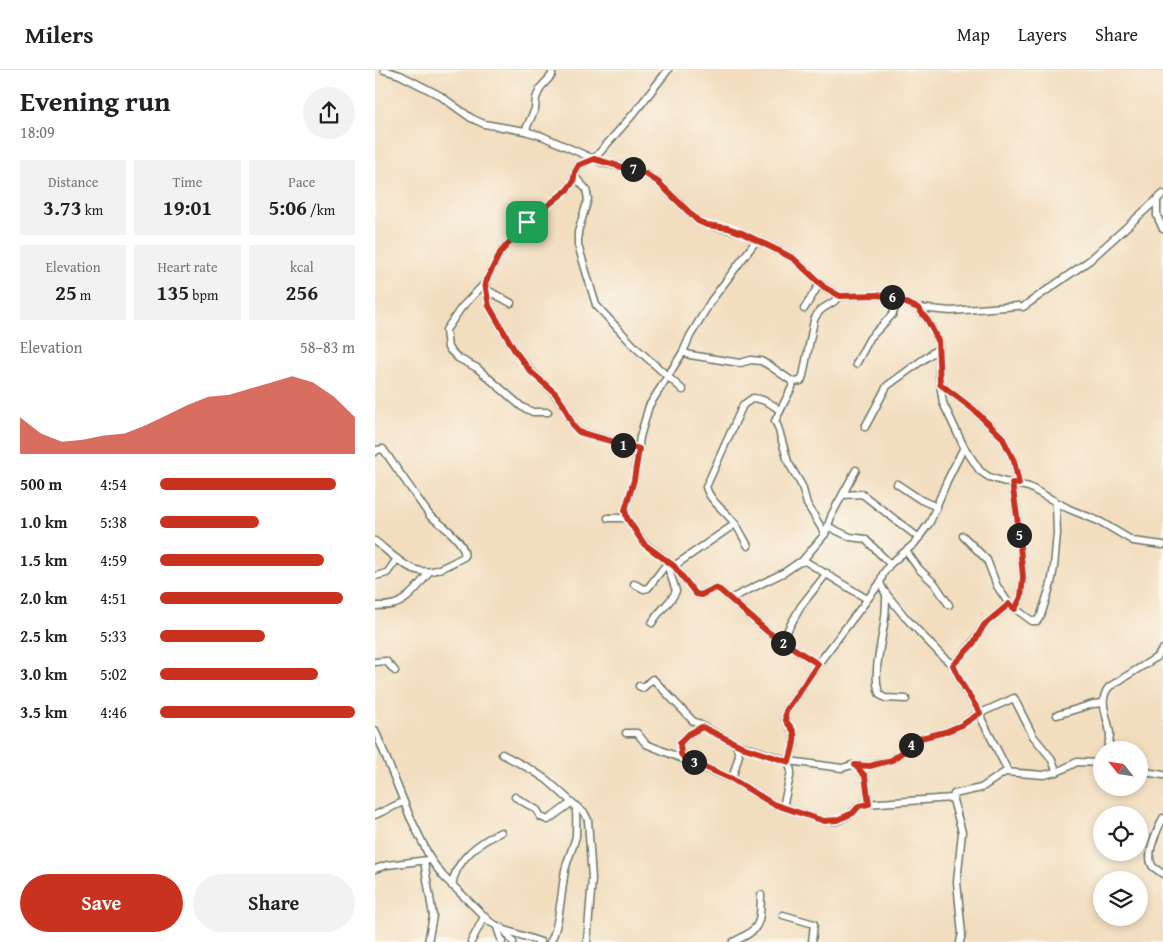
<!DOCTYPE html>
<html lang="en">
<head>
<meta charset="utf-8">
<style>
	body { margin:0; font-family:"Gentium Book Plus",serif; background:#f2f2f2; color:#202124; height:100vh; display:flex; flex-direction:column; font-size:19px; white-space:nowrap }
	* { box-sizing:border-box; margin:0 }
	p { font-size:16px; color:#757577 }
	.icon { flex:none; width:28px; height:28px; fill:none; stroke:currentColor; stroke-width:2; stroke-linecap:round; stroke-linejoin:round }
	.map { position:relative; flex:1; overflow:hidden }
	.details { display:flex; flex-direction:column; background:#fff; width:375px }
	.details>* { flex:none }
	.needle { width:32px; rotate:300deg }
	.fabs { position:absolute; left:718px; top:671px; display:grid; gap:10px }
	.fabs a { display:grid; place-items:center; width:55px; height:55px; border-radius:50%; background:#fff; box-shadow:0 2px 8px #0003; font-size:25px }
	.pin { position:absolute; display:grid; place-items:center; width:42px; height:42px; color:#fff; margin:-21px; border-radius:10px; box-shadow:0 2px 8px #0006 }
	.km { position:absolute; width:25px; height:25px; margin:-12px; border-radius:50%; background:#222; color:#fff; font-size:14px; line-height:25px; text-align:center }
	.round { display:grid; place-items:center; flex:none; width:52px; height:52px; border-radius:26px; background:#f2f2f2 }
	.head { display:flex; align-items:center; justify-content:space-between; height:85px; padding:0 20px }
	h1 { font-size:28px; font-weight:700; line-height:38px }
	.figures { display:grid; grid-template-columns:repeat(3,1fr); gap:8px; height:85px; padding:5px 20px }
	.figures div { display:grid; align-content:center; border-radius:0px; background:#f2f2f2; text-align:center }
	.figures b { font-size:21px; font-weight:700 }
	.figures small { font-size:14px; font-weight:400 }
	.figures p { font-size:14px }
	.chart { height:140px; padding:10px 20px }
	.chart p { display:flex; justify-content:space-between }
	.chart svg { width:100%; height:90px; margin-top:5px; fill:#c8321e; opacity:.7 }
	.primary-button { display:flex; gap:10px; margin-top:auto; padding:10px 20px }
	.primary-button a { flex:1; height:58px; border-radius:30px; background:#c8321e; color:#fff; font-size:20px; font-weight:700; line-height:58px; text-align:center }
	.primary-button a+a { background:#f2f2f2; color:#202124 }
	ul { padding:0 20px; list-style:none; font-size:16px }
	li { display:grid; grid-template-columns:80px 60px 1fr; align-items:center; height:38px }
	li i { height:12px; border-radius:6px; background:#c8321e }
	header { display:flex; align-items:center; gap:30px; box-sizing:border-box; height:70px; padding:0 25px; background:#fff; border-bottom:1px solid #e0e0e0 }
	header strong { font-size:24px }
	nav { display:flex; gap:28px; margin-inline-start:auto; font-size:18px }
	main { display:flex; flex:1; min-height:0 }
	.map>svg:first-child { display:block }
</style>
</head>
<body>
<header>
<strong>Milers</strong>
<nav><a>Map</a><a>Layers</a><a>Share</a></nav>
</header>
<main>
<section class="details">
<div class="head"><div><h1>Evening run</h1><p>18:09</p></div><a class="round"><svg class="icon" aria-label="share" viewBox="0 0 24 24"><path d="M12 15V3M7 8l5-5 5 5M5 13v7h14v-7"/></svg></a></div>
<div class="figures">
<div><p>Distance</p><b>3.73<small> km</small></b></div>
<div><p>Time</p><b>19:01</b></div>
<div><p>Pace</p><b>5:06<small> /km</small></b></div>
</div>
<div class="figures">
<div><p>Elevation</p><b>25<small> m</small></b></div>
<div><p>Heart rate</p><b>135<small> bpm</small></b></div>
<div><p>kcal</p><b>256</b></div>
</div>
<div class="chart"><p><span>Elevation</span>58–83 m</p>
<svg viewBox="0 0 160 44" preserveAspectRatio="none"><path d="M0 44V26L10 34L20 38L30 37L40 35L50 34L60 30L70 25L80 20L90 16L100 15L110 12L120 9L130 6L140 9L150 16L160 26V44z"/></svg>
</div>
<ul>
<li><b>500 m</b>4:54<i style="width:90%"></i></li>
<li><b>1.0 km</b>5:38<i style="width:51%"></i></li>
<li><b>1.5 km</b>4:59<i style="width:84%"></i></li>
<li><b>2.0 km</b>4:51<i style="width:94%"></i></li>
<li><b>2.5 km</b>5:33<i style="width:54%"></i></li>
<li><b>3.0 km</b>5:02<i style="width:81%"></i></li>
<li><b>3.5 km</b>4:46<i style="width:100%"></i></li>
</ul>
<div class="primary-button"><a>Save</a><a>Share</a></div>
</section>
<div class="map">
<svg width="788" height="872" viewBox="0 0 788 872">
	<rect width="100%" height="100%" fill="#fbf7ec"/>
	<filter id="ink" filterUnits="userSpaceOnUse"><feTurbulence type="fractalNoise" baseFrequency=".02" numOctaves="2"/><feDisplacementMap in="SourceGraphic" scale="10" xChannelSelector="R" yChannelSelector="G"/><feConvolveMatrix kernelMatrix="1 2 1 2 8 2 1 2 1" color-interpolation-filters="sRGB"/></filter>
	<filter id="wash" filterUnits="userSpaceOnUse"><feTurbulence type="fractalNoise" baseFrequency=".0096" numOctaves="4" result="noise"/><feDisplacementMap in="SourceGraphic" scale="20" xChannelSelector="R" yChannelSelector="G"/><feGaussianBlur stdDeviation="1.12" result="paint"/><feColorMatrix in="noise" values="0 0 0 0 0 0 0 0 0 0 0 0 0 0 0 0 0 1.4 0 .05"/><feComposite in="paint" operator="in"/></filter>
	<g filter="url(#wash)">
		<rect width="100%" height="100%" fill="#f2ddbe"/>
	</g>
	<g filter="url(#ink)">
		<g fill="none" stroke-linecap="round" stroke-linejoin="round">
			<g stroke="#697564" stroke-width="9">
				<g id="minor">
					<polyline points="9,0 25,5 64,25 96,48 109,54 150,61 167,66 228,93 255,98 271,104 283,112 323,151 332,155 353,159 367,163 406,182 419,189 449,217 465,226 503,225 516,227 543,238 576,241 643,236"/>
					<polyline points="150,61 160,39 161,28 166,17 177,5 177,0"/>
					<polyline points="200,107 211,119 213,129 203,162 203,175 221,235 261,278 308,320"/>
					<polyline points="782,129 782,146 788,159"/>
					<polyline points="381,171 336,231 315,266 308,282 274,336 265,367 259,411 250,440 252,448 269,473 299,496 321,524 326,525 340,518 345,520 393,562 443,594"/>
					<polyline points="110,213 114,236 140,281 157,302 179,323 189,336 199,357 205,362 264,379"/>
					<polyline points="112,220 136,233"/>
					<polyline points="648,237 715,190 788,124"/>
					<polyline points="543,238 553,251 563,270 564,306 568,333 589,377 572,411 555,452 539,474 515,494 508,504 505,513 509,521 530,547 568,587 578,595 587,615 605,643 607,650 633,701"/>
					<polyline points="429,239 445,213"/>
					<polyline points="308,282 315,285 365,293 376,290 386,291 395,296 418,312 417,317 400,351 403,357 413,392 427,416 432,434 450,464"/>
					<polyline points="481,294 495,268 517,245 524,230"/>
					<path d="M418,312L426,311L428,306L439,250C445,235 456,237 465,226"/>
					<polyline points="565,314 598,339 627,367 639,391 644,414"/>
					<polyline points="173,342 158,342 147,337 102,298 83,288 73,278 71,260 86,238 110,213 125,183 152,152 192,120 198,112 200,102 204,95 219,89 260,42 293,0"/>
					<polyline points="490,357 512,316 564,278"/>
					<polyline points="589,377 605,401 614,407 630,412 654,417 694,439 726,452 758,471 788,475"/>
					<path d="M0,382L2,380L8,379L55,446C65,453 93,474 89,487C80,491 71,497 61,500C37,508 16,483 0,471"/>
					<polyline points="637,413 642,446 648,507 646,527 640,539"/>
					<polyline points="522,414 546,430 562,437"/>
					<polyline points="468,425 487,424 544,468"/>
					<polyline points="233,448 252,448"/>
					<polyline points="454,457 475,467 490,469 515,494"/>
					<polyline points="588,466 612,490 622,516 634,534 657,551 662,551 666,545 676,514 679,497 682,463 681,433"/>
					<path d="M373,476C369,469 365,461 361,455C352,442 335,432 331,417L368,335L378,328C389,329 397,333 405,341"/>
					<polyline points="531,481 544,499 560,514 574,535"/>
					<polyline points="427,491 450,464 457,444 481,400"/>
					<polyline points="299,496 360,454"/>
					<polyline points="0,506 12,503 22,489"/>
					<polyline points="259,514 269,519 273,518 293,492"/>
					<path d="M511,523C511,531 511,539 510,547C508,567 496,607 505,625L510,628L531,629"/>
					<polyline points="355,529 410,502 423,493 430,491 492,529"/>
					<path d="M0,536C6,536 14,536 20,534C32,531 47,512 54,502"/>
					<path d="M277,553C283,541 296,533 301,521L292,494"/>
					<polyline points="406,572 426,536 452,503"/>
					<polyline points="0,592 11,591 20,601"/>
					<polyline points="578,595 597,574 609,555 634,534"/>
					<polyline points="264,616 268,618 276,610 278,609 318,651 361,674 364,685 357,709"/>
					<polyline points="682,645 718,634 728,633"/>
					<polyline points="0,660 35,747 56,790 68,806 115,852 130,860 166,872"/>
					<polyline points="251,663 262,663 271,674 357,709 398,734 449,751 462,751 476,744 484,736 490,734 577,728"/>
					<polyline points="361,674 414,691 467,698 477,695 495,696 517,690 546,668 570,662 587,655 599,646 639,628 658,666 676,688 682,702"/>
					<path d="M732,680C733,675 735,669 735,664C734,649 722,631 734,617L782,587L788,579"/>
					<polyline points="127,684 157,700 172,710 210,744 213,750 217,809 212,872"/>
					<polyline points="309,688 306,684 305,673 314,664 327,657"/>
					<polyline points="480,695 490,706 494,734"/>
					<polyline points="764,701 788,705"/>
					<polyline points="140,727 162,740 166,747 173,750 196,733"/>
					<polyline points="408,737 416,702 414,691 419,675 419,663 410,649 411,641 443,594 505,513"/>
					<polyline points="0,745 28,732"/>
					<path d="M788,748C783,759 769,785 778,797C781,799 785,802 788,804"/>
					<polyline points="49,791 58,846 53,872"/>
					<polyline points="0,799 12,795 53,790"/>
					<path d="M77,816C80,790 104,772 126,762"/>
					<polyline points="408,845 439,854 437,872"/>
					<polyline points="122,857 127,872"/>
					<polyline points="130,861 138,872"/>
					<polyline points="96,872 109,847"/>
					<path d="M175,872C184,861 187,817 190,800C193,788 198,778 201,766C201,762 202,739 200,736"/>
					<path d="M358,872C386,859 385,855 386,825"/>
					<polyline points="585,872 587,864 582,812 587,762 578,730 579,724 606,718 630,702 669,705 684,701 702,692 726,693"/>
				</g>
			</g>
			<use href="#minor" stroke="#fff" stroke-width="6"/>
		</g>
	</g>
	<g fill="none" stroke-linecap="round" stroke-linejoin="round" filter="url(#ink)">
		<g stroke="#fff" stroke-width="10">
			<path id="route" d="M219,89L271,104L283,112L323,151L332,155L353,158L367,163L406,182L419,189L449,217L465,226L502,225L516,227L543,238L553,251L563,270L565,314L598,339L627,367L639,391L644,414L637,413L642,446L648,507L646,527L640,539L634,534L609,555L598,574L578,595L587,614L605,643L587,655L570,662L546,668L517,690L495,696L480,695L490,706L494,734L484,736L478,743L462,750L449,751L398,734L357,709L309,688L306,684L305,673L314,664L327,657L370,678L414,692C416,683 421,672 419,663C416,653 408,655 411,641L443,594L393,562L345,520L340,518L326,525L321,524L299,496L269,474L252,448L250,440L259,410L264,379L204,362L199,357L189,336L180,323L156,302L140,281L114,236L110,213L125,183L152,152L192,120L198,112L200,102L204,95Z"/>
		</g>
		<use href="#route" stroke="#c8321e" stroke-width="6"/>
	</g>
</svg>
<div class="fabs">
<a><svg class="needle" viewBox="-14 -14 28 28"><path d="M0-13l5 13h-10z" fill="#e53935"/><path d="M0 13l5-13h-10z" fill="#757577"/></svg></a>
<a><svg class="icon" aria-label="locate" viewBox="0 0 24 24"><circle cx="12" cy="12" r="6"/><path d="M12 2v4M12 18v4M2 12h4M18 12h4"/></svg></a>
<a><svg class="icon" aria-label="layers" viewBox="0 0 24 24"><path d="M12 4l9 5-9 5-9-5zM3 14l9 5 9-5"/></svg></a>
</div>
<div class="pin" style="left:152px;top:152px;background:#1e9e55"><svg class="icon" aria-label="arrive" viewBox="0 0 24 24"><path d="M6 21V4h12l-3 4 3 4H6"/></svg></div>
<b class="km" style="left:248px;top:375px">1</b>
<b class="km" style="left:408px;top:573px">2</b>
<b class="km" style="left:319px;top:692px">3</b>
<b class="km" style="left:536px;top:675px">4</b>
<b class="km" style="left:644px;top:465px">5</b>
<b class="km" style="left:517px;top:227px">6</b>
<b class="km" style="left:258px;top:99px">7</b>
</div>
</main>
</body>
</html>
